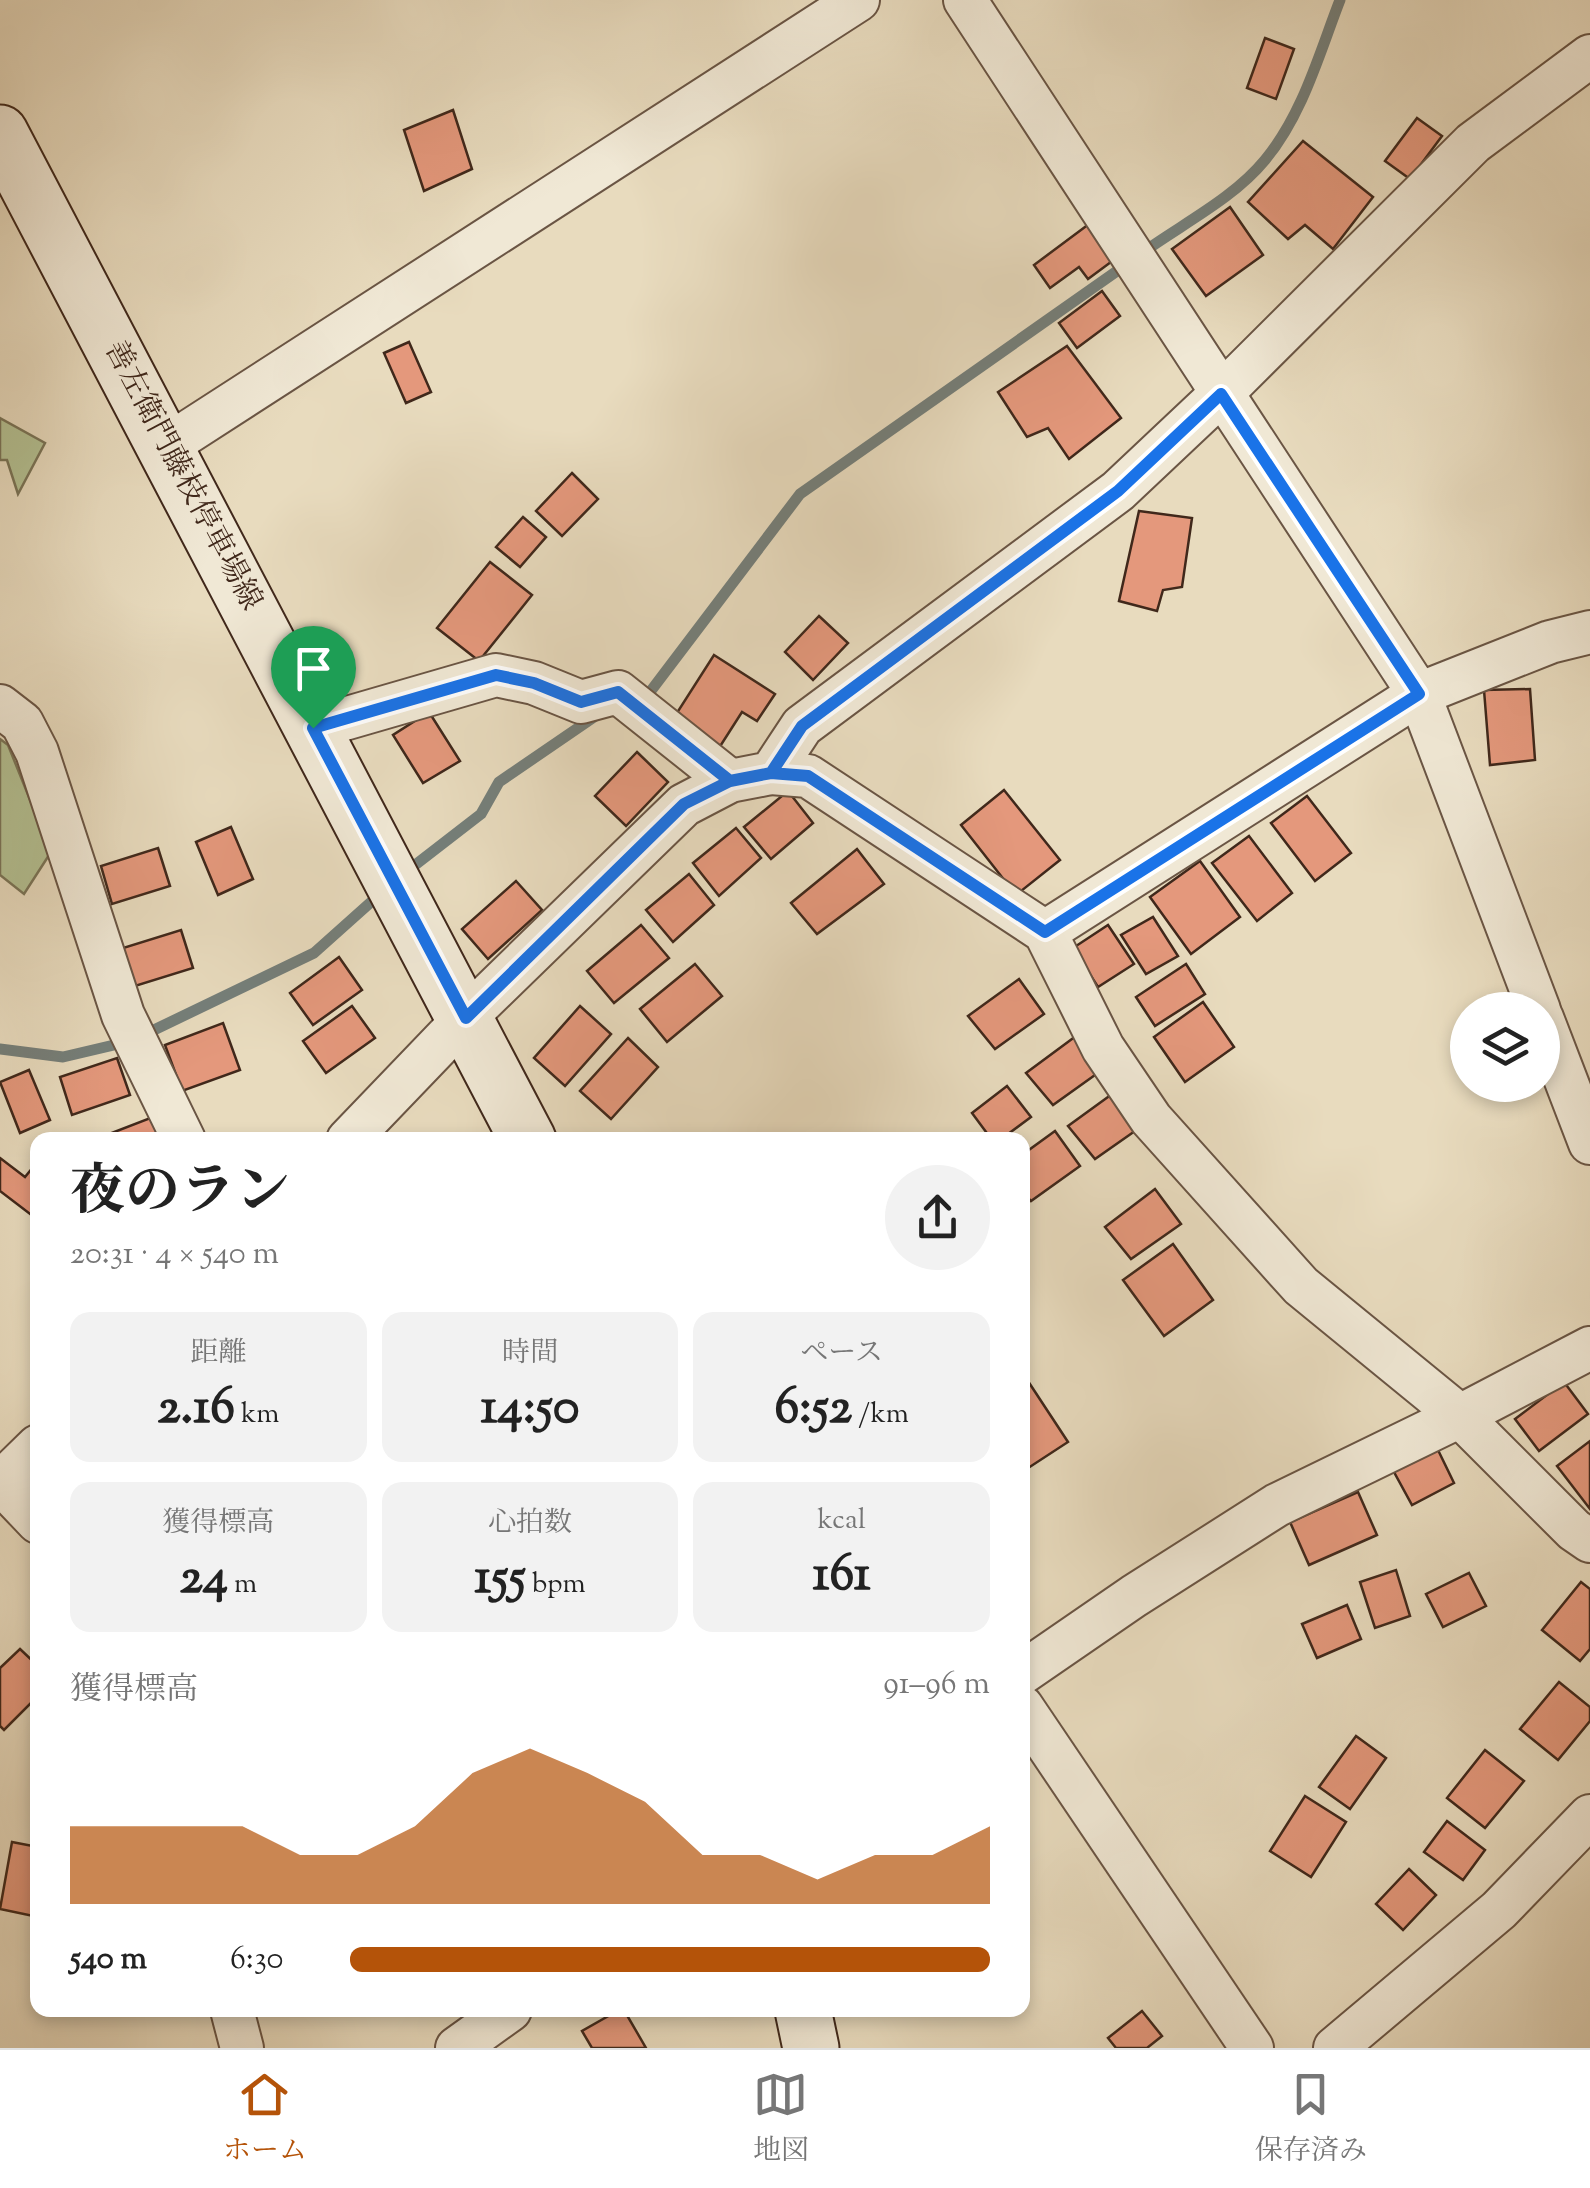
<!DOCTYPE html>
<html lang="ja">
<head>
<meta charset="utf-8">
<style>
	body { margin:0; font-family:"Sorts Mill Goudy","Noto Serif JP",serif; background:#f2f2f2; color:#222; height:100vh; display:flex; flex-direction:column; font-size:38px; white-space:nowrap }
	* { box-sizing:border-box; margin:0 }
	p { font-size:32px; color:#767676 }
	.icon { flex:none; width:55px; height:55px; fill:none; stroke:currentColor; stroke-width:2; stroke-linecap:round; stroke-linejoin:round }
	.map { position:relative; flex:1; overflow:hidden }
	.drawer { position:absolute; left:30px; top:1132px; width:1000px; height:885px; display:flex; flex-direction:column; background:#fff; border-radius:20px; box-shadow:0 5px 15px #0003 }
	.drawer>* { flex:none }
	.buttons { position:absolute; left:1450px; top:992px; display:grid; gap:20px }
	.buttons a { display:grid; place-items:center; width:110px; height:110px; border-radius:50%; background:#fff; box-shadow:0 5px 15px #0003; font-size:50px }
	.pin { position:absolute; display:grid; place-items:center; width:85px; height:85px; color:#fff; margin:-102px -42px; border-radius:50% 50% 50% 0; rotate:-45deg; box-shadow:0 0 10px #0007 }
	.pin .icon { rotate:45deg }
	.round { display:grid; place-items:center; flex:none; width:105px; height:105px; border-radius:52px; background:#f2f2f2 }
	.summary { display:flex; align-items:center; justify-content:space-between; height:170px; padding:0 40px }
	h1 { font-size:55px; font-weight:700; line-height:75px }
	.figures { display:grid; grid-template-columns:repeat(3,1fr); gap:15px; height:170px; padding:10px 40px }
	.figures div { display:grid; align-content:center; border-radius:20px; background:#f2f2f2; text-align:center }
	.figures b { font-size:50px; font-weight:700 }
	.figures small { font-size:28px; font-weight:400 }
	.figures p { font-size:28px }
	.chart { height:280px; padding:20px 40px }
	.chart p { display:flex; justify-content:space-between }
	.chart svg { width:100%; height:180px; margin-top:10px; fill:#b45309; opacity:.7 }
	ul { padding:0 40px; list-style:none; font-size:32px }
	li { display:grid; grid-template-columns:160px 120px 1fr; align-items:center; height:75px }
	li i { height:25px; border-radius:12px; background:#b45309 }
	.tab-bar { display:flex; justify-content:space-around; align-items:center; height:140px; border-top:2px solid #e0e0e0; background:#fff; font-size:28px; color:#767676 }
	.tab-bar a { display:grid; justify-items:center; gap:5px }
	.tab-bar .selected { color:#b45309 }
	.map>svg:first-child { display:block }
</style>
</head>
<body>
<div class="map">
<svg width="1590" height="2048" viewBox="0 0 1590 2048">
	<rect width="100%" height="100%" fill="#e8dbbe"/>
	<filter id="stains"><feTurbulence type="fractalNoise" baseFrequency=".002" numOctaves="4"/><feColorMatrix values="0 0 0 0 .2 0 0 0 0 .09 0 0 0 0 .02 0 0 0 .5 -.17"/></filter>
	<radialGradient id="worn" r=".72"><stop offset=".6" stop-color="#630" stop-opacity="0"/><stop offset="1" stop-color="#630" stop-opacity=".3"/></radialGradient>
	<g fill="#b4c193" stroke="#7a7457" stroke-width="2.5">
		<polygon points="0,418 45,443 18,494 7,460 0,460"/>
		<polygon points="0,739 8,745 51,852 24,894 0,875"/>
	</g>
	<g fill="none" stroke-linecap="round" stroke-linejoin="round">
		<g stroke="#757f7a" stroke-width="11">
			<path d="M1142,253C1182,224 1233,199 1265,160C1303,114 1319,54 1340,0"/>
			<polyline points="638,697 650,692 800,494 1127,264"/>
			<polyline points="406,872 481,814 499,782 594,717"/>
			<polyline points="0,1049 63,1057 131,1041 314,953 380,894"/>
		</g>
	</g>
	<g fill="#e4987c" stroke="#40281b" stroke-width="2.5">
		<polygon points="1265,38 1294,49 1276,99 1247,88"/>
		<polygon points="453,110 472,169 424,191 404,130"/>
		<polygon points="1417,118 1442,136 1410,179 1385,161"/>
		<polygon points="1303,141 1373,197 1333,249 1305,225 1288,239 1248,202"/>
		<polygon points="1230,207 1263,255 1206,296 1172,249"/>
		<polygon points="1089,224 1115,259 1088,279 1079,267 1050,288 1034,265"/>
		<polygon points="1102,291 1120,316 1077,348 1059,323"/>
		<polygon points="409,342 431,392 406,403 384,353"/>
		<polygon points="1067,346 1121,418 1069,459 1048,428 1027,437 998,392"/>
		<polygon points="572,473 598,499 562,536 536,511"/>
		<polygon points="1139,511 1192,518 1182,587 1163,590 1157,611 1119,601"/>
		<polygon points="523,517 546,537 520,567 496,547"/>
		<polygon points="490,562 532,595 479,661 437,628"/>
		<polygon points="819,616 848,643 813,680 785,652"/>
		<polygon points="714,655 775,694 757,721 742,712 719,748 673,719"/>
		<polygon points="1530,689 1535,760 1490,765 1484,690"/>
		<polygon points="429,712 460,761 423,783 393,735"/>
		<polygon points="637,752 668,782 626,826 595,796"/>
		<polygon points="1004,790 1060,860 1016,895 961,825"/>
		<polygon points="788,791 813,823 771,859 744,827"/>
		<polygon points="1307,796 1351,853 1315,881 1271,823"/>
		<polygon points="231,827 253,879 218,895 196,842"/>
		<polygon points="736,828 761,858 719,896 693,863"/>
		<polygon points="1249,836 1292,893 1257,921 1212,863"/>
		<polygon points="158,848 170,886 112,904 101,866"/>
		<polygon points="857,849 884,884 817,934 791,903"/>
		<polygon points="1200,861 1240,917 1191,954 1150,897"/>
		<polygon points="689,874 714,905 673,942 646,910"/>
		<polygon points="516,881 542,910 488,959 462,929"/>
		<polygon points="1153,917 1178,956 1146,974 1121,935"/>
		<polygon points="641,925 669,958 614,1003 587,971"/>
		<polygon points="1108,925 1134,964 1098,987 1073,948"/>
		<polygon points="181,930 193,968 135,986 123,948"/>
		<polygon points="339,957 362,990 313,1025 290,993"/>
		<polygon points="695,964 722,996 667,1042 640,1009"/>
		<polygon points="1186,964 1205,994 1155,1026 1136,997"/>
		<polygon points="1019,979 1044,1014 995,1049 968,1016"/>
		<polygon points="1203,1002 1234,1047 1185,1082 1154,1037"/>
		<polygon points="352,1006 375,1038 326,1073 303,1041"/>
		<polygon points="580,1006 611,1034 565,1086 534,1058"/>
		<polygon points="223,1023 240,1070 182,1091 165,1045"/>
		<polygon points="1076,1036 1102,1070 1053,1105 1026,1073"/>
		<polygon points="628,1038 658,1067 611,1119 580,1091"/>
		<polygon points="117,1058 130,1095 72,1115 60,1077"/>
		<polygon points="29,1070 50,1120 20,1133 0,1082"/>
		<polygon points="1007,1086 1031,1117 1000,1140 992,1140 972,1113"/>
		<polygon points="1119,1089 1145,1124 1095,1159 1068,1126"/>
		<polygon points="158,1115 168,1140 111,1140 109,1134"/>
		<polygon points="1055,1131 1080,1166 1031,1201 1022,1191 1022,1155"/>
		<polygon points="0,1158 25,1177 38,1161 38,1220 0,1191"/>
		<polygon points="1155,1189 1181,1224 1131,1259 1105,1227"/>
		<polygon points="1173,1244 1213,1300 1164,1336 1123,1280"/>
		<polygon points="1022,1372 1068,1442 1022,1472"/>
		<polygon points="1564,1382 1588,1414 1539,1451 1515,1419"/>
		<polygon points="1590,1441 1590,1509 1557,1466"/>
		<polygon points="1438,1450 1454,1483 1412,1505 1394,1472"/>
		<polygon points="1358,1492 1377,1535 1309,1565 1290,1522"/>
		<polygon points="1396,1570 1410,1616 1375,1628 1360,1582"/>
		<polygon points="1469,1573 1486,1606 1443,1627 1426,1594"/>
		<polygon points="1581,1582 1590,1589 1590,1649 1580,1661 1542,1630"/>
		<polygon points="1347,1605 1361,1639 1317,1658 1302,1624"/>
		<polygon points="20,1649 38,1666 38,1696 4,1730 0,1726 0,1668"/>
		<polygon points="1559,1682 1590,1707 1590,1721 1558,1760 1520,1729"/>
		<polygon points="1356,1736 1386,1758 1350,1809 1319,1787"/>
		<polygon points="1485,1750 1524,1781 1485,1828 1447,1798"/>
		<polygon points="1305,1796 1346,1822 1311,1877 1270,1851"/>
		<polygon points="1447,1821 1485,1850 1463,1880 1424,1852"/>
		<polygon points="12,1842 38,1847 38,1917 0,1909"/>
		<polygon points="1409,1869 1436,1895 1403,1930 1376,1904"/>
		<polygon points="619,2010 624,2010 646,2048 592,2048 582,2031"/>
		<polygon points="1142,2011 1162,2036 1147,2048 1116,2048 1108,2038"/>
	</g>
	<g fill="none" stroke-linecap="round" stroke-linejoin="round">
		<g stroke="#6a5544" stroke-width="46">
			<g id="minor">
				<polyline points="965,0 1419,694 1539,1010"/>
				<polyline points="165,447 858,0"/>
				<polyline points="0,706 22,723 37,752 123,1015 184,1140"/>
				<polyline points="313,728 496,675 534,683 581,702 618,692 730,781"/>
				<polyline points="771,773 808,776 1045,932 1103,1048 1151,1119 1301,1286 1460,1416 1574,1530 1590,1541"/>
				<polyline points="1045,932 1419,694 1550,642 1590,632"/>
				<polyline points="1542,1018 1590,1143"/>
				<polyline points="348,1140 466,1017 684,805 730,781 771,773 802,726 1118,491 1221,394 1473,143 1590,56"/>
				<polyline points="0,1482 38,1522"/>
				<polyline points="0,1483 38,1446"/>
				<polyline points="1022,1673 1134,1596 1277,1505 1460,1416 1590,1348"/>
				<polyline points="1022,1707 1252,2048"/>
				<polyline points="232,2010 242,2048"/>
				<polyline points="457,2048 510,2010"/>
				<polyline points="1335,2048 1499,1910 1590,1816"/>
			</g>
		</g>
		<g stroke="#40281b" stroke-width="59">
			<g id="secondary">
				<polyline points="0,133 528,1140"/>
				<polyline points="803,2010 811,2048"/>
			</g>
		</g>
		<use href="#minor" stroke="#f0e8d5" stroke-width="42"/>
		<use href="#secondary" stroke="#f0e8d5" stroke-width="55"/>
	</g>
	<g fill="none" stroke-linecap="round" stroke-linejoin="round">
		<g stroke="#fff" stroke-width="20">
			<polyline id="route" points="313,728 496,675 534,683 581,702 618,692 730,781 771,773 808,776 1045,932 1419,694 1221,394 1118,491 802,726 771,773 730,781 684,804 466,1018 313,728"/>
		</g>
		<use href="#route" stroke="#1a73e8" stroke-width="12"/>
	</g>
	<g text-anchor="middle" dominant-baseline="central" stroke-width="8" stroke-linejoin="round" paint-order="stroke">
		<g font-size="30" fill="#40281b" stroke="#f0e8d5">
			<text transform="translate(182 476) rotate(62)">善左衛門藤枝停車場線</text>
		</g>
	</g>
	<rect width="100%" height="100%" filter="url(#stains)"/>
	<rect width="100%" height="100%" fill="url(#worn)"/>
</svg>
<div class="buttons">
<a><svg class="icon" aria-label="layers" viewBox="0 0 24 24"><path d="M12 4l9 5-9 5-9-5zM3 14l9 5 9-5"/></svg></a>
</div>
<div class="pin" style="left:313px;top:728px;background:#1e9e55"><svg class="icon" aria-label="arrive" viewBox="0 0 24 24"><path d="M6 21V4h12l-3 4 3 4H6"/></svg></div>
<section class="drawer">
<div class="summary"><div><h1>夜のラン</h1><p>20:31 · 4 × 540 m</p></div><a class="round"><svg class="icon" aria-label="share" viewBox="0 0 24 24"><path d="M12 15V3M7 8l5-5 5 5M5 13v7h14v-7"/></svg></a></div>
<div class="figures">
<div><p>距離</p><b>2.16<small> km</small></b></div>
<div><p>時間</p><b>14:50</b></div>
<div><p>ペース</p><b>6:52<small> /km</small></b></div>
</div>
<div class="figures">
<div><p>獲得標高</p><b>24<small> m</small></b></div>
<div><p>心拍数</p><b>155<small> bpm</small></b></div>
<div><p>kcal</p><b>161</b></div>
</div>
<div class="chart"><p><span>獲得標高</span>91–96 m</p>
<svg viewBox="0 0 160 44" preserveAspectRatio="none"><path d="M0 44V25L10 25L20 25L30 25L40 32L50 32L60 25L70 12L80 6L90 12L100 19L110 32L120 32L130 38L140 32L150 32L160 25V44z"/></svg>
</div>
<ul>
<li><b>540 m</b>6:30<i style="width:100%"></i></li>
</ul>
</section>
</div>
<nav class="tab-bar">
<a class="selected"><svg class="icon" aria-label="home" viewBox="0 0 24 24"><path d="M3 11l9-7 9 7M6 9v11h12V9"/></svg>ホーム</a>
<a><svg class="icon" aria-label="map" viewBox="0 0 24 24"><path d="M3 6l6-2 6 2 6-2v14l-6 2-6-2-6 2zM9 4v14M15 6v14"/></svg>地図</a>
<a><svg class="icon" aria-label="saved" viewBox="0 0 24 24"><path d="M7 4h10v16l-5-4-5 4z"/></svg>保存済み</a>
</nav>
</body>
</html>
